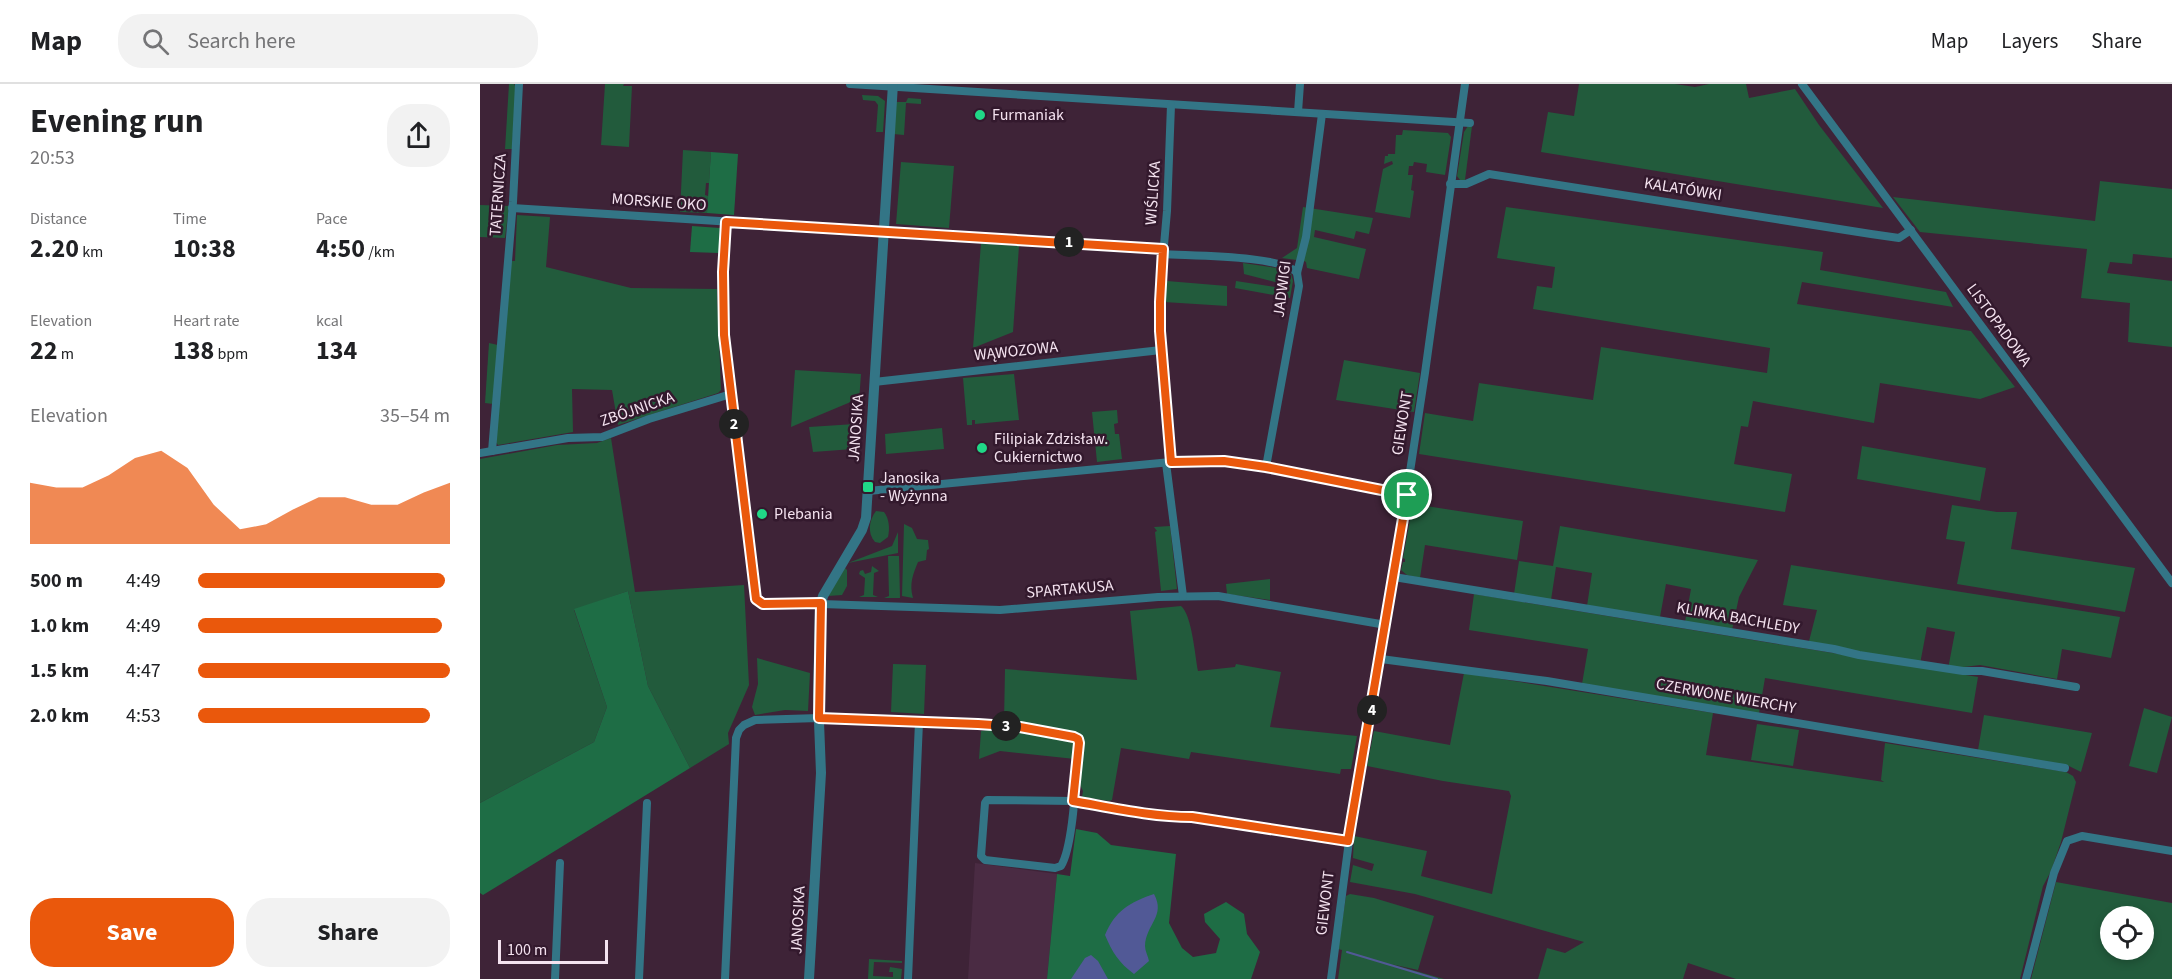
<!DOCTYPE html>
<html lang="en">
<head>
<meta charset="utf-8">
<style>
	body { margin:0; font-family:"Source Sans 3",sans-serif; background:#f2f2f2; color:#202124; height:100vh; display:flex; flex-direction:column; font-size:22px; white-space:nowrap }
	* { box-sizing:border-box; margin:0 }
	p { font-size:20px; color:#757577 }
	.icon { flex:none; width:33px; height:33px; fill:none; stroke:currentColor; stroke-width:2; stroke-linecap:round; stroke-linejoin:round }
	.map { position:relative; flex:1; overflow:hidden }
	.drawer { display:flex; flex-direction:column; background:#fff; width:480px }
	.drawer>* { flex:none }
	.fabs { position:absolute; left:1620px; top:822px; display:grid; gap:12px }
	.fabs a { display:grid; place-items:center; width:54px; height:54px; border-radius:50%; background:#fff; box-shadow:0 3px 9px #0003; font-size:30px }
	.scale { position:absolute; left:18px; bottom:15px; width:110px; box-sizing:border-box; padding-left:6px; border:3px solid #f4e2ef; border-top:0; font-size:16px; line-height:21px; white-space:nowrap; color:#f4e2ef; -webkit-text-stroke:4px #33192d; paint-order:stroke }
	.pin { position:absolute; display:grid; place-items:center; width:51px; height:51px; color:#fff; margin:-26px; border:3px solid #fff; border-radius:50%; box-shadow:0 2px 6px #0007 }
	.km { position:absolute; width:30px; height:30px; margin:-15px; border-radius:50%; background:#222; color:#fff; font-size:16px; line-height:30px; text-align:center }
	.round { display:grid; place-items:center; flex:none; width:63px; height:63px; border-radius:24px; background:#f2f2f2 }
	.overview { display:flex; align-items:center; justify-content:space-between; height:102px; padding:0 30px }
	h1 { font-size:33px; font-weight:700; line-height:45px }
	.metrics { display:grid; grid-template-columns:repeat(3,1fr); gap:9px; height:102px; padding:6px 30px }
	.metrics div { display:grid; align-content:center }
	.metrics b { font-size:26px; font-weight:700 }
	.metrics small { font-size:16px; font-weight:400 }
	.metrics p { font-size:16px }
	.chart { height:168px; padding:12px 30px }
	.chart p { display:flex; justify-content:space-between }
	.chart svg { width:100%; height:108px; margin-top:6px; fill:#ea580c; opacity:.7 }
	.button { display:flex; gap:12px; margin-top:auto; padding:12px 30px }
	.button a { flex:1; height:69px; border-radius:24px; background:#ea580c; color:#fff; font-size:24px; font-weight:700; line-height:69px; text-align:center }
	.button a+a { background:#f2f2f2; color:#202124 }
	ul { padding:0 30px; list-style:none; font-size:20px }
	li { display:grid; grid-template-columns:96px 72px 1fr; align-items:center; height:45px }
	li i { height:15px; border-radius:8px; background:#ea580c }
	header { display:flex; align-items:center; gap:36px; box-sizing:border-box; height:84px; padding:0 30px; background:#fff; border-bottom:2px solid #e0e0e0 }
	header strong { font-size:28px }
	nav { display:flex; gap:33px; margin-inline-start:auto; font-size:21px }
	.search { width:420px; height:54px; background:#f2f2f2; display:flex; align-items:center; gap:15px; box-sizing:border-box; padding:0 21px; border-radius:24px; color:#757577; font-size:22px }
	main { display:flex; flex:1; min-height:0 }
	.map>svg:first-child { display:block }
</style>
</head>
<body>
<header>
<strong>Map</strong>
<div class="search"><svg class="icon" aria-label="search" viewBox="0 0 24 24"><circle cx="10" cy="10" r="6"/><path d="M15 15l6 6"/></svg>Search here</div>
<nav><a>Map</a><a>Layers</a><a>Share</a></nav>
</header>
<main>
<section class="drawer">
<div class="overview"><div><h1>Evening run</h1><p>20:53</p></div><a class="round"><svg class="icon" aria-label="share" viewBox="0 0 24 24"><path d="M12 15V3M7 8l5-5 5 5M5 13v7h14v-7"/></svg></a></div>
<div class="metrics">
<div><p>Distance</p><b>2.20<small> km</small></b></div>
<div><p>Time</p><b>10:38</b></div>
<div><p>Pace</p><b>4:50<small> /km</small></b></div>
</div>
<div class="metrics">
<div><p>Elevation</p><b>22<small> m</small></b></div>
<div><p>Heart rate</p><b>138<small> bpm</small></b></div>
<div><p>kcal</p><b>134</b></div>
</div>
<div class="chart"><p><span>Elevation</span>35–54 m</p>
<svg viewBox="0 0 160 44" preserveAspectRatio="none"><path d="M0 44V19L10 21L20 21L30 16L40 9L50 6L60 13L70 28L80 38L90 36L100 30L110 25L120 25L130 28L140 28L150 23L160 19V44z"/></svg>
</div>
<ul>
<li><b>500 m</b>4:49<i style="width:98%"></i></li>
<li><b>1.0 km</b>4:49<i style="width:97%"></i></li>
<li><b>1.5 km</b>4:47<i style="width:100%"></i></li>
<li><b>2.0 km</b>4:53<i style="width:92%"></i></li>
</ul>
<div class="button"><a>Save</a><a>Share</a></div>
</section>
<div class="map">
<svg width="1692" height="895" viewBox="0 0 1692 895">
	<rect width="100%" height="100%" fill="#3e2337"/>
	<polygon fill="#4a2b43" points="495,779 577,790 567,895 488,895"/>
	<g fill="#225b3c" fill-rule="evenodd">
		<polygon points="29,0 34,0 36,4 32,65 25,65"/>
		<polygon points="125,0 144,0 143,2 152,2 149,63 121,61"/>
		<polygon points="1099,0 1195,0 1215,3 1229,0 1266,0 1269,14 1315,5 1339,41 1403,124 1061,68 1068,28 1094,32"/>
		<polygon points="382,11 398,12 405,17 403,48 396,48 398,21 395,17 383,16"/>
		<polygon points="428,14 441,15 441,20 426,19 424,51 413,50 416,18 426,18"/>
		<polygon points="988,42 992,42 985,96 980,96 977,92 984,48"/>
		<polygon points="923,46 968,49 971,53 965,91 946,88 947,80 934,78 933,82 929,82 928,91 933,91 931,106 934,107 930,134 895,128 903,85 913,80 912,77 904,80 905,72 908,72 908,70 915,70 916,51 922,51"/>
		<polygon points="203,66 231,68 229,99 226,99 225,111 228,112 227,129 200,128"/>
		<polygon points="421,78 474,82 469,144 416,140"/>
		<polygon points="1620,97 1692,105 1692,174 1653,170 1652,180 1630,178 1627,189 1692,197 1692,263 1648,258 1650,219 1601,214 1607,165 1440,148 1413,113 1615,137"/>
		<polygon points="0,121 29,122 25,154 0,153"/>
		<polygon points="823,123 893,134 889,150 876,147 874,155 835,146 834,153 886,165 879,195 827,184 826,178 824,177 802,174 817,164"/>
		<polygon points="1026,123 1343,168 1340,186 1466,208 1473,223 1322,198 1317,220 1491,247 1535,303 1500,315 1400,299 1394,339 1273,317 1268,343 1261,342 1254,380 1312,390 1305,428 939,370 945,329 993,337 999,299 1113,316 1121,263 1287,289 1290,264 1053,225 1057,202 1072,204 1075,183 1017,174"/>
		<polygon points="37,131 70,133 66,183 151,204 237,205 241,306 238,309 138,341 132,306 92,305 93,348 18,361 15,357 31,177 35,177"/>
		<polygon points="501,159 539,162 533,248 493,264"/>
		<polygon points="763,179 810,186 813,197 810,214 755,204 756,197 795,203 795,198 764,190"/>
		<polygon points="687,197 747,202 747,222 684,218"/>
		<polygon points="9,259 18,261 13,320 5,319"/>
		<polygon points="864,276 940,289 934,328 856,316"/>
		<polygon points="315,286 381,290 379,317 373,317 311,343"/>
		<polygon points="534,290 539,336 495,340 495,336 492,336 492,341 487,341 483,294"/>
		<polygon points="637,326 638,339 634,340 635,350 639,350 642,375 617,378 612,328"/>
		<polygon points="375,340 373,365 333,368 329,343"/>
		<polygon points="462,344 464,365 406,370 405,350"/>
		<polygon points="131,354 155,508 264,501 269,601 248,649 249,660 210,684 168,602 148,507 94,526 127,623 114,658 0,719 0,375 77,361 117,359"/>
		<polygon points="1382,362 1506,384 1500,417 1377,395"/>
		<polygon points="933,420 1043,437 1037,476 945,461 940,494 927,491 921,486 923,478 925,478 925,475 923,474"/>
		<polygon points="1472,421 1517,428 1537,428 1531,465 1655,484 1645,528 1477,500 1485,458 1466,455"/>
		<path d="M396,427L404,428C409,434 410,444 408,453L400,459L395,458C387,449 389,436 396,427Z"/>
		<path d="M424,440L432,444L437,455L448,456L449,465L447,466L446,476L438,478C433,490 429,500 433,514L422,512Z"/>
		<polygon points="690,442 697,505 681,507 675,448 677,447 674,443"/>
		<polygon points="1080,442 1278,476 1259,513 1252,546 1205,538 1211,505 1186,500 1180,533 1107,522 1112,489 1076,483 1071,516 1034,510 1039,477 1073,482"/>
		<polygon points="418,448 418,469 368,479 412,462"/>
		<polygon points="408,472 419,472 420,514 404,514 409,512"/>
		<polygon points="1311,481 1640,533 1631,574 1582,565 1577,595 1500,581 1468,585 1475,548 1447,543 1440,580 1328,561 1337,526 1303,521"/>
		<polygon points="392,482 399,487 394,489 393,511 398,513 379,513 384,511 385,494 379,490 380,487 383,486 385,490 391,488"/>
		<polygon points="365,484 367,486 367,502 362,511 348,512"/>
		<polygon points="790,495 790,516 747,510 746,500"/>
		<polygon points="994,510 1498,593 1492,629 1285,594 1279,629 1102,600 1108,565 989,546"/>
		<path d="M701,522C712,531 715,572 718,587L755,583L756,580L801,588L790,643L877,652L871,685H861L860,690L711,668L709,675L641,664L632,716L629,717L602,713L603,707L599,699L603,654L600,651L524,638L525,585L657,596L650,527Z"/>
		<polygon points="277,574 330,589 328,627 305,626 275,631 272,623 278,600"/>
		<polygon points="413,580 446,581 444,630 411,628"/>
		<polygon points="984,589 1233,629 1226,671 1404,698 1401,696 1405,659 1586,688 1593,692 1596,698 1581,758 1571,787 1563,802 1540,895 1256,895 1208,879 1203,895 1058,895 1067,864 1085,869 1104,858 935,810 870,798 873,781 892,787 894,780 873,774 874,752 947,767 941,792 1012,810 1031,712 1029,707 963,697 887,682 894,647 970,661"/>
		<polygon points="1664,624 1692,633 1677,689 1649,682"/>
		<polygon points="1504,631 1612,649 1601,688 1587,681 1498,666"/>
		<polygon points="1277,640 1319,646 1313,682 1271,676"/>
		<polygon points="514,645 532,646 592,657 595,662 595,675 520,667 499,675 501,647"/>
		<path d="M1576,798L1692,819V895H1551ZM1630,832H1664V866H1630Z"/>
		<polygon points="870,810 894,814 954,832 938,886 911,880 964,895 858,895 862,866 858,865 866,812"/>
		<polygon points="389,875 422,877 422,879 394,878 393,892 413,893 413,888 409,888 410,883 422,885 421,895 388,895"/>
	</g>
	<g fill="#1e6d45">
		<polygon points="231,68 258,70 254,131 227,129"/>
		<polygon points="212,142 240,144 239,169 210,168"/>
		<polygon points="148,507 168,602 210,684 3,811 0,809 0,719 114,658 127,623 94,525"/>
		<polygon points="596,745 617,749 631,761 696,770 689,839 702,864 713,873 736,869 740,855 725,838 724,830 746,818 764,830 767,850 780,868 771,895 567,895 577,790 590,792"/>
	</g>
	<g fill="#515996">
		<path d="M674,810C686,832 666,840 665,862C665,867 668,872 669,877L654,890C639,879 632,868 625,851C635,827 650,818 674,810Z"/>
		<polygon points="611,871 618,877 628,895 591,895 605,874"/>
	</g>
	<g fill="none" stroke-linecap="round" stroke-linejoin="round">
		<polyline stroke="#515996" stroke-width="2" points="867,868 957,895"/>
		<g stroke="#337586" stroke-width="8">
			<polyline points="370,0 990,39"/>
			<polyline points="1322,0 1692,499"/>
			<polyline points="818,28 820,0"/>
			<polyline points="970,100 986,100 1009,90 1391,150 1419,154 1431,146"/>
			<polyline points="32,124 683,165"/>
			<polyline points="246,138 243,188 244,251 276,515 279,518 520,526 678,513 738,512 906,541"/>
			<path d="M683,170C709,172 803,171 817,189"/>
			<polyline points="394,298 681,266"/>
			<polyline points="12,367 33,118 39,0"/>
			<polyline points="0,369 88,354 122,353 169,335 251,310"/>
			<polyline points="691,378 681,266 679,218 687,127 691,21"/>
			<polyline points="686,379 703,512"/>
			<polyline points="786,383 819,202 817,189 826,153 842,30"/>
			<path d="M388,407L691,378C709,378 728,376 746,378C807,384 867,400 927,411"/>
			<polyline points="914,493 1354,565 1379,571 1483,587 1502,587 1596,603"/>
			<polyline points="901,575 1067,597 1585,684"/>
			<polyline points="75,895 80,779"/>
			<polyline points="159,895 167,719"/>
			<path d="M245,895L256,654L259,646L264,641L275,636L339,634L540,643L599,655V659C596,687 594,761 581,782L575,784L505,776L501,772L505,719L507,716L593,717L652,728L690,733H712L869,757"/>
			<polyline points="428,895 439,638"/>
			<polyline points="851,895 869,757 914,493 945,289 985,0"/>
			<polyline points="1546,895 1574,789 1587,757 1602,752 1692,767"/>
		</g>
		<polyline stroke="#337586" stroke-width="10" points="329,895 341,689 338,612 340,524 343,512 382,446 386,434 413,0"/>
	</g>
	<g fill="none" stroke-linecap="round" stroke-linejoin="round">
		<g stroke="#fff" stroke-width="12">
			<path id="route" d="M246,138L683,165L680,218V247L691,378L744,377L786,383L927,411L868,757L712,733C672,733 633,724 593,717L599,659L598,655L594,653L540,643L498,640L339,634L341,519L283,520L276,515L244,251L243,188Z"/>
		</g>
		<use href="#route" stroke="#ea580c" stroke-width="8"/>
	</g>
	<g fill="#20d887" stroke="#33192d" stroke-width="2">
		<circle cx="500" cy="31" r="6"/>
		<circle cx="502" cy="364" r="6"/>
		<rect x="382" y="397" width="12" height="12" rx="3"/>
		<circle cx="282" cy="430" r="6"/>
	</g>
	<g text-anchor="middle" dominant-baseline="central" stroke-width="5" stroke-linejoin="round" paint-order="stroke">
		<g font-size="16" fill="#f4e2ef" stroke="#33192d" text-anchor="start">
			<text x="512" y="31">Furmaniak</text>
			<text x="514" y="355">Filipiak Zdzisław.<tspan x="514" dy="18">Cukiernictwo</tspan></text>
			<text x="400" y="394">Janosika<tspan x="400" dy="18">- Wyżynna</tspan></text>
			<text x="294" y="430">Plebania</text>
		</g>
		<g font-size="16" fill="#f4e2ef" stroke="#33192d">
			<text transform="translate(1203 105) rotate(9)">KALATÓWKI</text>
			<text transform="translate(673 109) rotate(-86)">WIŚLICKA</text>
			<text transform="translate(18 111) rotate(-86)">TATERNICZA</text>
			<text transform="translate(179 118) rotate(4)">MORSKIE OKO</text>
			<text transform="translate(802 205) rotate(-83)">JADWIGI</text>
			<text transform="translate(1519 241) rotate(54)">LISTOPADOWA</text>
			<text transform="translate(536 267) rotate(-6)">WĄWOZOWA</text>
			<text transform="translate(157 325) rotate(-19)">ZBÓJNICKA</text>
			<text transform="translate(922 339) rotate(-81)">GIEWONT</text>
			<text transform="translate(376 344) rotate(-86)">JANOSIKA</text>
			<text transform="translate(590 505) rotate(-5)">SPARTAKUSA</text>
			<text transform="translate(1258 534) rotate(10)">KLIMKA BACHLEDY</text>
			<text transform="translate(1246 612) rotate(10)">CZERWONE WIERCHY</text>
			<text transform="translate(845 819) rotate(-83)">GIEWONT</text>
			<text transform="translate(318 836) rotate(-87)">JANOSIKA</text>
		</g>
	</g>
</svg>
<div class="fabs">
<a><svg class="icon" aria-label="locate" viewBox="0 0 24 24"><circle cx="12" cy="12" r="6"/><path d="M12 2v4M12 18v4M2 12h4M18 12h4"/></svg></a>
</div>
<div class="scale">100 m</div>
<div class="pin" style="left:927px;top:411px;background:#1e9e55"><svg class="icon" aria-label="arrive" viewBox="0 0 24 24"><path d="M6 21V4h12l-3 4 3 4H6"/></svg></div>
<b class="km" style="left:589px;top:158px">1</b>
<b class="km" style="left:254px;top:340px">2</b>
<b class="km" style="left:526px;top:642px">3</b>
<b class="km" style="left:892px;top:626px">4</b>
</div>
</main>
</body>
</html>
